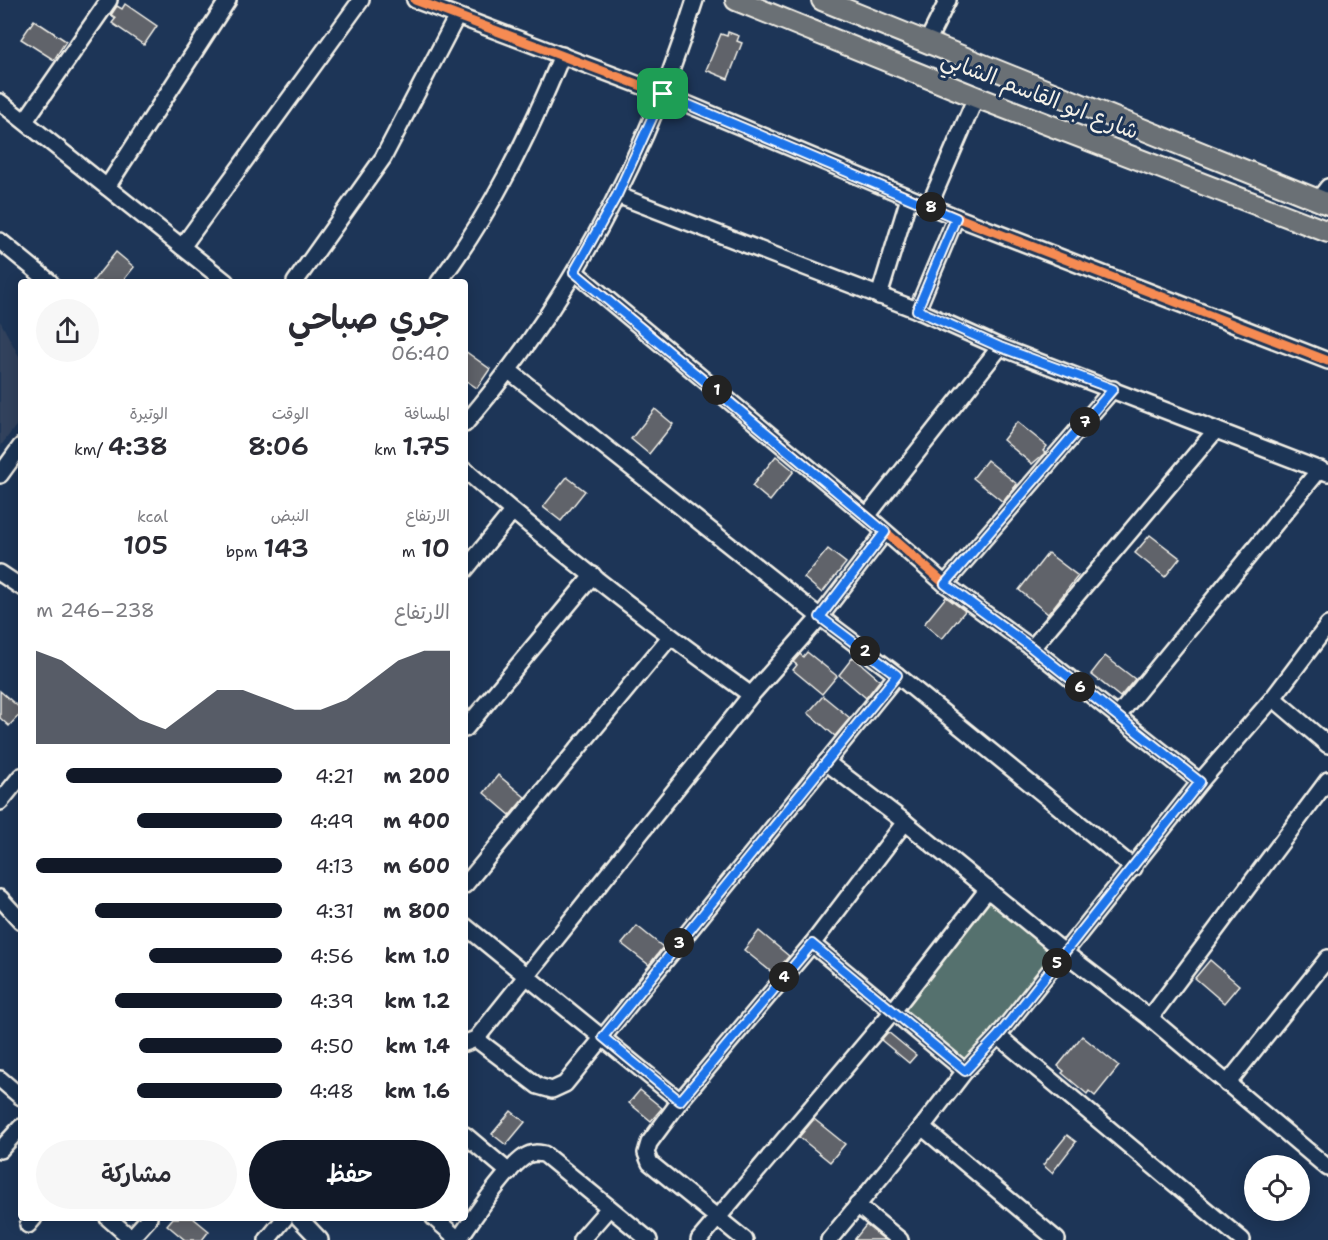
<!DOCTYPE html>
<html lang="ar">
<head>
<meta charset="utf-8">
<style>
	body { margin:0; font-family:"Shantell Sans","Playpen Sans Arabic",sans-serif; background:#f7f7f7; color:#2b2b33; direction:rtl; height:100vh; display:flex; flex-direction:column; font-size:22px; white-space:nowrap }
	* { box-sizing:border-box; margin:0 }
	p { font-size:20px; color:#7c7c81 }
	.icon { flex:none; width:33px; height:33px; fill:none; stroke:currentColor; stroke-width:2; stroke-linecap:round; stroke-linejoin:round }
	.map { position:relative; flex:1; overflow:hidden; direction:ltr }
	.sheet { position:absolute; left:18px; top:279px; width:450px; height:942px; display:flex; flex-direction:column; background:#fff; border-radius:6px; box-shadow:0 3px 15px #0003; direction:rtl }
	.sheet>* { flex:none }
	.tools { position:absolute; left:1244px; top:1155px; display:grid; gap:12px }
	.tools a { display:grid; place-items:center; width:66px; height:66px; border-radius:50%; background:#fff; box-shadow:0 3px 15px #0003; font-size:30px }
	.pin { position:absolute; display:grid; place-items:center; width:51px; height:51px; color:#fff; margin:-26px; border-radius:12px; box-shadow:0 3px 9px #0006 }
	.km { position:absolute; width:30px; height:30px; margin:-15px; border-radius:50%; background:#222; color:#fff; font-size:16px; line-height:30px; text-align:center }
	.round { display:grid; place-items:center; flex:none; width:63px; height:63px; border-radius:32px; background:#f7f7f7 }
	.summary { display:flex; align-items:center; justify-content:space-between; height:102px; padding:0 18px }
	h1 { font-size:33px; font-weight:600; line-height:45px }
	.stats { display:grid; grid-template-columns:repeat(3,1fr); gap:9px; height:102px; padding:6px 18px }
	.stats div { display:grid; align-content:center }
	.stats b { font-size:26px; font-weight:600 }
	.stats small { font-size:16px; font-weight:400 }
	.stats p { font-size:16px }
	.chart { height:168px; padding:12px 18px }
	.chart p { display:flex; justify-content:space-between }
	.chart svg { width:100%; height:108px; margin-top:6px; fill:#111827; opacity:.7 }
	.action { display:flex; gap:12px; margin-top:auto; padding:12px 18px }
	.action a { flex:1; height:69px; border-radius:36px; background:#111827; color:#fff; font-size:24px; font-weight:600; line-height:69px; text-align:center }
	.action a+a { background:#f7f7f7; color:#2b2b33 }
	ul { padding:0 18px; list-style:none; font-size:20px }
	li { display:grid; grid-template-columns:96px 72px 1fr; align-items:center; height:45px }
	li i { height:15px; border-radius:8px; background:#111827 }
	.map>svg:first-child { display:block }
</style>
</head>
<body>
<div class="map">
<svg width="1328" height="1240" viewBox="0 0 1328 1240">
	<rect width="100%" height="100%" fill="#1d3557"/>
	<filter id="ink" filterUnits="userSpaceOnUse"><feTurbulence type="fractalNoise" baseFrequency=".0167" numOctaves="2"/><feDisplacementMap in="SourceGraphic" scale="12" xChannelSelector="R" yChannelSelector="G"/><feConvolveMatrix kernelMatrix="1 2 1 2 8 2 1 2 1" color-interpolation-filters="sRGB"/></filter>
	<g filter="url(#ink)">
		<polygon fill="#31435d" points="0,321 21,360 21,419 0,447"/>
		<polygon fill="#55716e" stroke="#a4b1ab" stroke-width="1.5" points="988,889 1065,953 965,1071 893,1011"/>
		<g fill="#60636b" stroke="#f4f1e8" stroke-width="1.5">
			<polygon points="125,4 157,26 144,45 112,23 116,18 111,15 117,6 122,9"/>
			<polygon points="34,20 66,41 54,60 21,39"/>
			<polygon points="728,32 739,36 737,41 742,43 728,79 706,70 721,34 727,36"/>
			<polygon points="116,252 134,267 122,282 92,282"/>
			<polygon points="465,351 490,369 477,388 465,380"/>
			<polygon points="655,409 673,424 649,454 631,439"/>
			<polygon points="1017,422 1047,446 1043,451 1045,453 1032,464 1003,440"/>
			<polygon points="776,456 794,471 770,501 752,486"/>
			<polygon points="987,460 1017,484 1003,502 973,478"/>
			<polygon points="567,477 585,491 561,521 543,507"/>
			<polygon points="1150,535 1180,558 1165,577 1135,553"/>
			<polygon points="828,549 846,563 822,593 804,578"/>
			<polygon points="1048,553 1078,576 1048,614 1019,590"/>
			<polygon points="946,597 965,611 942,639 924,624"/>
			<polygon points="807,652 837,676 822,694 793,670 797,665 793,662 800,654 803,657"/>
			<polygon points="1105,656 1135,679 1120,697 1091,674"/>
			<polygon points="853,657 880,680 866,698 839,675"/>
			<polygon points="0,691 21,709 21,713 9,726 0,718"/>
			<polygon points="823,696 850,718 835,736 808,713"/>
			<polygon points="498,775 525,797 510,815 484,793"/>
			<polygon points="637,926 663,947 649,965 622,944"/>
			<polygon points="759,931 789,956 774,974 744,950"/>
			<polygon points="1210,960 1239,985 1224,1003 1195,978"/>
			<polygon points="888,1032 916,1055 909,1063 881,1040"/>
			<polygon points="1082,1036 1119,1066 1095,1096 1089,1091 1087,1094 1062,1073 1064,1071 1058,1066"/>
			<polygon points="640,1090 662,1108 651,1121 629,1103"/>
			<polygon points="511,1111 525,1122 506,1145 492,1134"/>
			<polygon points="814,1119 845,1144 830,1162 799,1137"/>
			<polygon points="1067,1135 1076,1142 1052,1173 1043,1165"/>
			<polygon points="173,1218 193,1218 209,1231 202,1240 185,1240 167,1225"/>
			<polygon points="866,1225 885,1240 854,1240"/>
		</g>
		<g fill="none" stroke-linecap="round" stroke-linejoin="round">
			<g stroke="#f4f1e8" stroke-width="20">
				<g id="minor">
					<polyline points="415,0 663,94 956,217 1328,361"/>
					<polyline points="927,42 948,0"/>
					<polyline points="0,102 226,282"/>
					<polyline points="25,121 109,0"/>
					<polyline points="107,187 228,0"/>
					<polyline points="617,195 917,310 1000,347 1328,473"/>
					<polyline points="1318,200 1328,187"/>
					<polyline points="929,206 976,97"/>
					<polyline points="0,241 50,282"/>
					<polyline points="182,247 361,0"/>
					<polyline points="575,272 867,516 945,584 1032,648 1200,782"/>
					<polyline points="295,282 383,158 457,16"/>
					<path d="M439,282C491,213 529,135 562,55"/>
					<polyline points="879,296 909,198"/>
					<polyline points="917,310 956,217"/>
					<polyline points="508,370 820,617 897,675 1134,868"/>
					<path d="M465,424C571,300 647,155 695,0"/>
					<path d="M465,470C556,550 652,624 751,695"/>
					<polyline points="0,475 21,446"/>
					<polyline points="867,516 1000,347"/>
					<polyline points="465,570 512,512"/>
					<polyline points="0,573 21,587"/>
					<polyline points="945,584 1113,389"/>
					<polyline points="1032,648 1216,430"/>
					<polyline points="1273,698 1328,745"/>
					<polyline points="1117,717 1320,469"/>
					<polyline points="465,729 593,575"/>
					<polyline points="826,762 905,822 1065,953 1150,1018 1328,1168"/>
					<polyline points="0,802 21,776"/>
					<polyline points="465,885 670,637"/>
					<polyline points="0,898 21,921"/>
					<polyline points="465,926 680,1101"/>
					<polyline points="812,944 965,1071"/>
					<polyline points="1150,1018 1328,780"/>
					<polyline points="998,1036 1242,1240"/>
					<polyline points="476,1039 538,1086 552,1090 565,1084 897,675"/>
					<polyline points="465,1043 476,1039 751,695 820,617 885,532"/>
					<polyline points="0,1079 21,1097"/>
					<polyline points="1227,1084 1328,958"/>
					<polyline points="922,1127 1057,1240"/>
					<polyline points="465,1135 509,1172"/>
					<polyline points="0,1150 21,1127"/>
					<polyline points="857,1205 900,1240"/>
					<polyline points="108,1218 133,1240"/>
					<polyline points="299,1218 320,1240"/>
					<polyline points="434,1218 458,1239"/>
					<polyline points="28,1225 34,1218"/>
					<polyline points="131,1238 149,1218"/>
					<polyline points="267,1240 285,1218"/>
					<path d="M458,1240C473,1219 506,1168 526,1156C532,1152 538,1153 544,1154L649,1240"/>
					<polyline points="581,1240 609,1208"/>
					<polyline points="699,1240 893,1011 988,889"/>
					<polyline points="745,1240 650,1163 646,1153 649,1143 680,1101 812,944 905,822"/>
					<polyline points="829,1240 922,1127 965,1071 998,1036 1200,782 1273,698 1328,625"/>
				</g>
			</g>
			<g stroke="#f4f1e8" stroke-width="24">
				<g id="major">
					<polyline points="736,0 976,97 1328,232"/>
					<polyline points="822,0 1328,204"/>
				</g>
			</g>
			<use href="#minor" stroke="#1d3557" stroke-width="15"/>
			<use href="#major" stroke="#6b7074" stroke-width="20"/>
			<g stroke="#1d3557" stroke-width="13">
				<g id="cycleway">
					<polyline points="415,0 663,94 956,217 1328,361"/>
					<polyline points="575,272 867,516 945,584 1032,648 1200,782"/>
				</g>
			</g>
			<use href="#cycleway" stroke="#f68b52" stroke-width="9"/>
		</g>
	</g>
	<g fill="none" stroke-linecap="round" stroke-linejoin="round" filter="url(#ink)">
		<g stroke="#fff" stroke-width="12">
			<polygon id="route" points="663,94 956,218 917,310 1000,347 1113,389 945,584 1032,648 1200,782 998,1036 965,1071 812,944 680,1101 603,1037 897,675 820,617 885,532 574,272 617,195"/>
		</g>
		<use href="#route" stroke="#1a73e8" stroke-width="8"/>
	</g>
	<g text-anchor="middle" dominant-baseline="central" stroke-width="6" stroke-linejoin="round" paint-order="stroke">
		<g font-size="22" fill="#f4f1e8" stroke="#1d3557">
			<text transform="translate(1040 95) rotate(21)">شارع ابو القاسم الشابي</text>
		</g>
	</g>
</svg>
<div class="tools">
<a><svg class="icon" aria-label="locate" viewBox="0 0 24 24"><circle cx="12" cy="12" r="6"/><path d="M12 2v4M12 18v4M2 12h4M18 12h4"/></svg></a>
</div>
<div class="pin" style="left:663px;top:94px;background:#1e9e55"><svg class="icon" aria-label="arrive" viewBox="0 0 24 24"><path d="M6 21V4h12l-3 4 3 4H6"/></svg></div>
<b class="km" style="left:717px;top:390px">1</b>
<b class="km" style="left:865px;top:651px">2</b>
<b class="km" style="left:679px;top:943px">3</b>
<b class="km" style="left:784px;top:977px">4</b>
<b class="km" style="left:1057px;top:963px">5</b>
<b class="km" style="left:1080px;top:687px">6</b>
<b class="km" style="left:1085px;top:422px">7</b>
<b class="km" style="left:931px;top:207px">8</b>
<section class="sheet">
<div class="summary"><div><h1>جري صباحي</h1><p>06:40</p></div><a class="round"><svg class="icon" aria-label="share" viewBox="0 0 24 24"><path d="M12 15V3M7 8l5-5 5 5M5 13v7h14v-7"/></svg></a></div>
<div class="stats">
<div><p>المسافة</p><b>1.75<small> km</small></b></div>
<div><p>الوقت</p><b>8:06</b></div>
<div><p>الوتيرة</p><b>4:38<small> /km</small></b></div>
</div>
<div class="stats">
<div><p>الارتفاع</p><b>10<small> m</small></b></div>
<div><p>النبض</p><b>143<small> bpm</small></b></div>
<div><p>kcal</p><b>105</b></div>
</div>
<div class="chart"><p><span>الارتفاع</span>238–246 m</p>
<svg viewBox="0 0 160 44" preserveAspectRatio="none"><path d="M0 44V6L10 10L20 18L30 26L40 34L50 38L60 30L70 22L80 22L90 26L100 30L110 30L120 26L130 18L140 10L150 6L160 6V44z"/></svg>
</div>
<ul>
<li><b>200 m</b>4:21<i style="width:88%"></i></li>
<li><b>400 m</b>4:49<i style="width:59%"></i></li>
<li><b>600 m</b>4:13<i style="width:100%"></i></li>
<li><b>800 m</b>4:31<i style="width:76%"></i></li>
<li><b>1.0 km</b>4:56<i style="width:54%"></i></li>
<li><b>1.2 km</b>4:39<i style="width:68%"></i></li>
<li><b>1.4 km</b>4:50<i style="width:58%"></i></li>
<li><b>1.6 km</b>4:48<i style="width:59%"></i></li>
</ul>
<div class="action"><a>حفظ</a><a>مشاركة</a></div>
</section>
</div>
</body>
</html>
